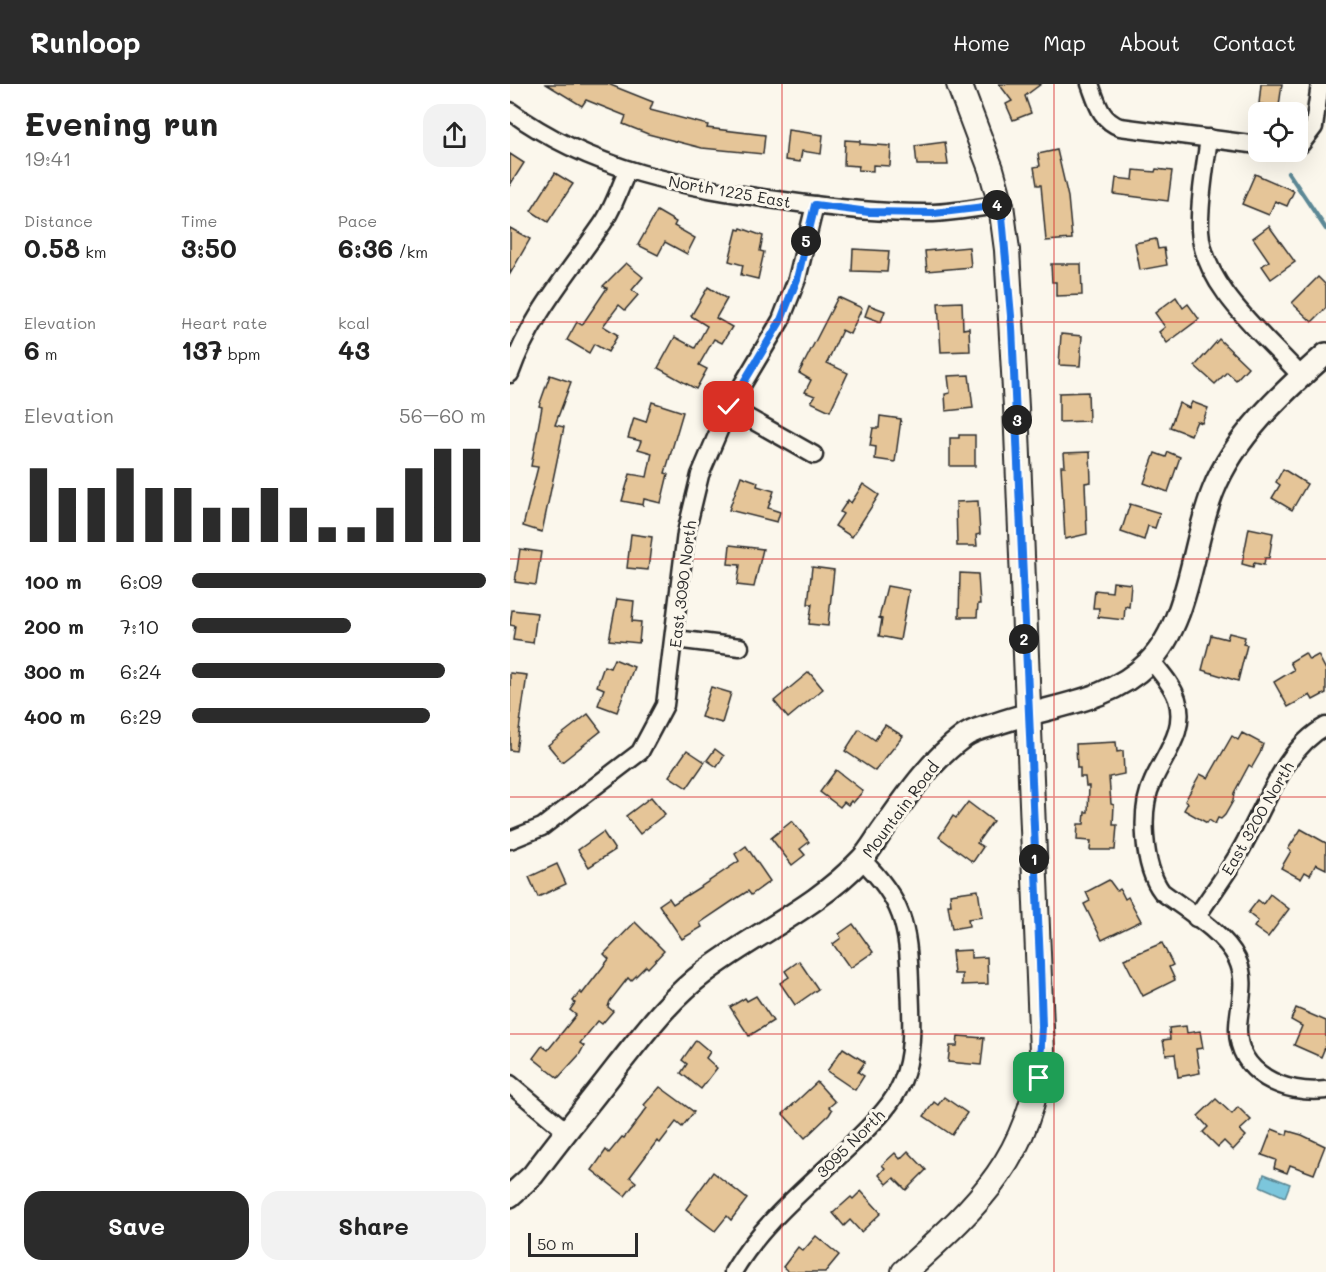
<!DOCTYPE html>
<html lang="en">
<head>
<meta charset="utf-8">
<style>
	body { margin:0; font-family:Mali,sans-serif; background:#f2f2f2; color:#222; height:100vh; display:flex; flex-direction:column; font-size:22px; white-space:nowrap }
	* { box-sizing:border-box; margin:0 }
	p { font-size:20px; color:#767676 }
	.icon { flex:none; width:33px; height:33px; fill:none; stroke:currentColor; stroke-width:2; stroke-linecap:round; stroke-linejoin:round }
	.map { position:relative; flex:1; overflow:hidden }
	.sheet { display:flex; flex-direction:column; background:#fff; width:510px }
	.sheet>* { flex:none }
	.buttons { position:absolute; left:738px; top:18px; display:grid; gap:12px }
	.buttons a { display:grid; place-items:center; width:60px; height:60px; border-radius:12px; background:#fff; box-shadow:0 6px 24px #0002; font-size:30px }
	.scale { position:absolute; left:18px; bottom:15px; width:110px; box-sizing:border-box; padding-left:6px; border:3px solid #2b2b2b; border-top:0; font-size:16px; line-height:21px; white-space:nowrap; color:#2b2b2b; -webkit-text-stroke:4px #fbf7ec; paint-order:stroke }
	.pin { position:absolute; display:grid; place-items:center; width:51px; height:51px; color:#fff; margin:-26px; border-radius:12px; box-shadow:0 3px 9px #0006 }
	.km { position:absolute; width:30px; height:30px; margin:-15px; border-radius:50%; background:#222; color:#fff; font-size:16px; line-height:30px; text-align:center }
	.round { display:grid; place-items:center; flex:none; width:63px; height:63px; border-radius:18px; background:#f2f2f2 }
	.head { display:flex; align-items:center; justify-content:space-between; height:102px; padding:0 24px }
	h1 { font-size:33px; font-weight:700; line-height:45px }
	.metrics { display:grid; grid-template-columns:repeat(3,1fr); gap:9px; height:102px; padding:6px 24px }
	.metrics div { display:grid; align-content:center }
	.metrics b { font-size:26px; font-weight:700 }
	.metrics small { font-size:16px; font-weight:400 }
	.metrics p { font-size:16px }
	.chart { height:168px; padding:12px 24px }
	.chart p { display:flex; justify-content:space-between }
	.chart svg { width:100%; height:108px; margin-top:6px; stroke:#2b2b2b; stroke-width:6 }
	.action { display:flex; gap:12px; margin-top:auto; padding:12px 24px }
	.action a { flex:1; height:69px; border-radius:18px; background:#2b2b2b; color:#fff; font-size:24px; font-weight:700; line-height:69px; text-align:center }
	.action a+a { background:#f2f2f2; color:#222 }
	ul { padding:0 24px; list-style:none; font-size:20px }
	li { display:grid; grid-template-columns:96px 72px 1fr; align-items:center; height:45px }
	li i { height:15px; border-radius:8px; background:#2b2b2b }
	header { display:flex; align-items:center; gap:36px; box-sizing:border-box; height:84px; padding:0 30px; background:#2b2b2b; color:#fff }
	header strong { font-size:28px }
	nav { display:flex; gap:33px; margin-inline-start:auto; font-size:21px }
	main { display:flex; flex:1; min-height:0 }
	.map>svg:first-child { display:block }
</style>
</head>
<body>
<header>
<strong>Runloop</strong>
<nav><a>Home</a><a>Map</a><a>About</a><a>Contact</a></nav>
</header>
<main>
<section class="sheet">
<div class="head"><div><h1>Evening run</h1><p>19:41</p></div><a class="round"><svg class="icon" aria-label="share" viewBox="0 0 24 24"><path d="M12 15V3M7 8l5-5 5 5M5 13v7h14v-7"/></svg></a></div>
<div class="metrics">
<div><p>Distance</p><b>0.58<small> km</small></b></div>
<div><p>Time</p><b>3:50</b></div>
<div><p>Pace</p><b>6:36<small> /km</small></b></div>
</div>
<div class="metrics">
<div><p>Elevation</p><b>6<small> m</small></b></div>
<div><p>Heart rate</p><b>137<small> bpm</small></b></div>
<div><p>kcal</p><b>43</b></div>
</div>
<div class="chart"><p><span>Elevation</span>56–60 m</p>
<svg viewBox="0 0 160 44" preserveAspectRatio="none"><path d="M5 44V14M15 44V22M25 44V22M35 44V14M45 44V22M55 44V22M65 44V30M75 44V30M85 44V22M95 44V30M105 44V38M115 44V38M125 44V30M135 44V14M145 44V6M155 44V6"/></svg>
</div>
<ul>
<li><b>100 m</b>6:09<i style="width:100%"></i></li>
<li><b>200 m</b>7:10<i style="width:54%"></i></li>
<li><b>300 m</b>6:24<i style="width:86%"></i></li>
<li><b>400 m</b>6:29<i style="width:81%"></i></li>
</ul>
<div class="action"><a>Save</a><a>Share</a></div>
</section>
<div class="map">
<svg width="816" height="1188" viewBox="0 0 816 1188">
	<rect width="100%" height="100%" fill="#fbf7ec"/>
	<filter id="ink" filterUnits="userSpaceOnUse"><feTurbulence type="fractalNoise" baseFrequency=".0167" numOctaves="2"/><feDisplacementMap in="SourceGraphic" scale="12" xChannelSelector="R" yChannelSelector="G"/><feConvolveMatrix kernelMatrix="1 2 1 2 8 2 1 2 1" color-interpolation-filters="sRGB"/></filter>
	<g filter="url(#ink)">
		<polygon fill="#7cc6dc" stroke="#5c8895" stroke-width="1.5" points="754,1090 780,1100 775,1113 750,1102"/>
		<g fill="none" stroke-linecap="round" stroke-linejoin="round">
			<polyline stroke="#5c8895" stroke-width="4.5" points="778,88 816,145"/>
		</g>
		<g fill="#e5c598" stroke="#2b2b2b" stroke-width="1.5">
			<polygon points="36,0 98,0 143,18 140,26 198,41 197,44 255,51 253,70 192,64 138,50 113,40 116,32 76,16 72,22"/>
			<polygon points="489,0 531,0 515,12 521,29 503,36 496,20 502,17"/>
			<polygon points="751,0 772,0 769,22 749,20"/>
			<polygon points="278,46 313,51 311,70 292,67 290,78 275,76"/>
			<polygon points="335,56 350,57 350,60 381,62 380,82 363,81 363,87 348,86 349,82 334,81"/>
			<polygon points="435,58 438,81 407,81 405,62"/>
			<polygon points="547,66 558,113 562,155 536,157 531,101 527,101 524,83 530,82 528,70"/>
			<polygon points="0,70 14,79 0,101"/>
			<polygon points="646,85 662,87 658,117 604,110 606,94 623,96 624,86 645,88"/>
			<polygon points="45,89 63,100 38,138 21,127"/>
			<polygon points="745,90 784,107 777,122 765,117 759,131 732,120"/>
			<polygon points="147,127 166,138 164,142 185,154 177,170 155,158 148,171 128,161"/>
			<polygon points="759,142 785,178 761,195 752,182 759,177 743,154"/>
			<polygon points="0,144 20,155 0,190"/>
			<polygon points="231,144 253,152 250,167 254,168 248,195 231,191 233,181 219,177 227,145 230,146"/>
			<polygon points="646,155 648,165 654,164 657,181 630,186 625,159"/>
			<polygon points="459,163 461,183 417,187 415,167"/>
			<polygon points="343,165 379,167 377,188 342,187"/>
			<polygon points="116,179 133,193 122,206 128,211 115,226 109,221 93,242 108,251 98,268 84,260 79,269 57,256 67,238 72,241 97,204 93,202"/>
			<polygon points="541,180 571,180 572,211 546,212 546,198 542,198"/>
			<polygon points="808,193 816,201 816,224 802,238 782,219"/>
			<polygon points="198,203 217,215 206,234 222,243 212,259 204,255 189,281 197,285 186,305 148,284 165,253 185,264 197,242 181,232"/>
			<polygon points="328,213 352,224 340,250 332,246 317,279 338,289 320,327 301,318 305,312 295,308 301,296 289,289"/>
			<polygon points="666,213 673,224 678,220 689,235 657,259 649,248 655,243 645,229"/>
			<polygon points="452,218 453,245 459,244 460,267 431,268 428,219"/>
			<polygon points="359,221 375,227 371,238 355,232"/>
			<polygon points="551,250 572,252 570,282 549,281"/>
			<polygon points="709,255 738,283 726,296 717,288 705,300 685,282"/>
			<polygon points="40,291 61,298 45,341 54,343 32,448 13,442 28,383 21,382 32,323 29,322"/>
			<polygon points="459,291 463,324 436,327 435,310 440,309 438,292"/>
			<polygon points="578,308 579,337 549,338 549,309"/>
			<polygon points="142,318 173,328 155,389 158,390 151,419 134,415 133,421 112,417 120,390 137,393 142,369 128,365 131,357 118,354 124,334 136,338"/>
			<polygon points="682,318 698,324 692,339 687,337 681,351 660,343 669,319 679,324"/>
			<polygon points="370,332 391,335 385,378 365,375 366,363 360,362 363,344 369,344"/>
			<polygon points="449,351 465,351 465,382 440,382 440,354 449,354"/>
			<polygon points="580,368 581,398 575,399 577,450 555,455 551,382 555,382 554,369"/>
			<polygon points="658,368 670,373 658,408 634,399 645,369 656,373"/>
			<polygon points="773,385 797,400 782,426 762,414 770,401 766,398"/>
			<polygon points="231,392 248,398 247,402 264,407 258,424 270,428 267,438 219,426"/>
			<polygon points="353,400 369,411 342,453 325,442 333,430 330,428 338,416 341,419"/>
			<polygon points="468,417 470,450 466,451 467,462 447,462 446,418"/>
			<polygon points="620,420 650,429 645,444 638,442 634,456 611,448"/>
			<polygon points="739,444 763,449 759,474 755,474 754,481 744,479 743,483 732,480"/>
			<polygon points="121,450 142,453 138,486 117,484"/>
			<polygon points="220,461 253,465 244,503 227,501 230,481 218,480"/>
			<polygon points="10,465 31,468 26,501 5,498"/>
			<polygon points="302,483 324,486 318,542 299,540 302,520 298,520"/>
			<polygon points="450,489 468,490 470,520 468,520 467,533 449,533"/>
			<polygon points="603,498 621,500 619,523 615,522 614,536 588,533 589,524 583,524 585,506 602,508"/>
			<polygon points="377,502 399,506 390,556 369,552 372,535 369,534"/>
			<polygon points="107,515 124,517 122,537 131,538 129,559 99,556"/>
			<polygon points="2,526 27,529 23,559 3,556 5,542 0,541"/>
			<polygon points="719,549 735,553 733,560 737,561 728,597 692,586 701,551 717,555"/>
			<polygon points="795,569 799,576 808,571 816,586 816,609 803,616 800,611 778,623 764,598 784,586 780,578"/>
			<polygon points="104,575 124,583 107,628 88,621 94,605 87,602 94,582 100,584"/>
			<polygon points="299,588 313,605 278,634 264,617"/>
			<polygon points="0,589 17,591 6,667 0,666"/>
			<polygon points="201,603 221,609 212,639 191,633"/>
			<polygon points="78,630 91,647 52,678 38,661"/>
			<polygon points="375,641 393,652 365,687 335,667 349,645 365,656"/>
			<polygon points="732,649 753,660 750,669 742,683 739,681 724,709 723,717 715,731 711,735 708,734 705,740 699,736 697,739 674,726 678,719 675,717 690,690 698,694 722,652 728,656"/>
			<polygon points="606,658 607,668 613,667 614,690 599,693 601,720 604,721 603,741 607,741 605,766 580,766 581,757 567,756 568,740 574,740 575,728 578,728 579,702 576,702 575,693 570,693 570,684 567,684 566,660"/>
			<polygon points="205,665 214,672 207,683 197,676"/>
			<polygon points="177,666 195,678 177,704 159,692"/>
			<polygon points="326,686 353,707 343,719 341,717 338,721 334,718 330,723 310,708"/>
			<polygon points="141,713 155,730 130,750 116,732"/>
			<polygon points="458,718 483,737 467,759 473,763 463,778 429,753 443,732 446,734"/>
			<polygon points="282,737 299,758 290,765 295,771 282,781 261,754"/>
			<polygon points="791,745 816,759 816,785 806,780 800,791 795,788 791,795 771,784 781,767 778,765"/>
			<polygon points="93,748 105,766 79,783 68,766"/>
			<polygon points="236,762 260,797 241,811 238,807 221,818 190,839 192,843 172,855 149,821 159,814 163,820 190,803 229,777 225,770"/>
			<polygon points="47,780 56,800 28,813 19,793"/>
			<polygon points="599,796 607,807 610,805 615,815 618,813 631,837 592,856 574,820 580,817 576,808"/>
			<polygon points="468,806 472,833 458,835 459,842 442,845 438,821 441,821 440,810"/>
			<polygon points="760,810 779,825 758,853 744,843 748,837 738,829 748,816 753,820"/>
			<polygon points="125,838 154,867 138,884 136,882 121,897 118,894 100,917 98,923 103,927 92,940 88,937 70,959 74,962 69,971 48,994 23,974 32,962 38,966 66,931 60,926 65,919 63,917 70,908 72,910 99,875 94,870"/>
			<polygon points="343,840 363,868 340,884 323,860 331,854 329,850"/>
			<polygon points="652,859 663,881 659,883 665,896 633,912 614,875"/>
			<polygon points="461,866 461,874 477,873 478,900 452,901 452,890 444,890 442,867"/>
			<polygon points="289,877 308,905 285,921 270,899 279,893 275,887"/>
			<polygon points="246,912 263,937 239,952 220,923 235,914 237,917"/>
			<polygon points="786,924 816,937 816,961 811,973 784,961 792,942 781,936"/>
			<polygon points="676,942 677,949 690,947 693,964 686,965 690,989 668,993 665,970 656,971 653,956 660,955 659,944"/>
			<polygon points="448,952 474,954 471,981 438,978 440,962 447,962"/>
			<polygon points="186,956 200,968 196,974 207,984 191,1005 171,989 177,980 172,976"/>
			<polygon points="333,964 355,978 348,988 354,992 345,1006 317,987"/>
			<polygon points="307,998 325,1018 319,1023 322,1026 319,1031 295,1054 273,1030"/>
			<polygon points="150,1003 184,1028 172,1043 166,1038 150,1059 147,1057 120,1093 126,1098 115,1112 82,1086 96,1066 99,1069 112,1053 114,1054 137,1024 134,1021"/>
			<polygon points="434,1013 457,1029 442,1051 414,1032 424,1018 428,1021"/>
			<polygon points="706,1015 722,1030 728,1023 741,1036 730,1046 736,1052 723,1066 714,1057 708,1063 693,1048 698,1043 688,1032"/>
			<polygon points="762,1045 777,1051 778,1047 792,1051 815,1062 804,1090 780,1081 777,1089 764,1084 766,1076 752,1071"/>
			<polygon points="398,1067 416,1086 396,1106 384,1094 377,1100 369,1091 375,1084 372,1081 385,1069 390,1075"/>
			<polygon points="203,1088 237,1115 221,1136 217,1132 205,1147 176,1125"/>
			<polygon points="351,1107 371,1129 351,1148 340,1136 334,1142 323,1129 341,1113 343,1115"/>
			<polygon points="306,1152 329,1171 315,1188 279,1188 273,1183 288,1163 293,1167"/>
		</g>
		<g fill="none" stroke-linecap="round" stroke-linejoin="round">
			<g stroke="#2b2b2b" stroke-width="21">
				<g id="minor">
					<path d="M580,0C587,18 590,36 610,43L748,61"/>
					<path d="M0,27C82,87 175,103 274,117C323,124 373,130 423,129C446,128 469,123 491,121"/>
					<path d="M699,54C695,84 689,116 690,146C693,203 755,252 791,292"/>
					<polyline points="788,61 791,60 804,43 810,0"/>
					<path d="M0,290C20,233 57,191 91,142C103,126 109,105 117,88"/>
					<polyline points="219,323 304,371"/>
					<polyline points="165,555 230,563"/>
					<path d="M641,576C650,588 662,600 667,615C677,646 655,670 643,697C629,725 633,783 652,808C675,825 715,849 727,875C738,898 729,919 728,943C726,990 776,1011 816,1006"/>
					<polyline points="0,756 32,743 130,668 155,621 176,449 190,391 219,323 271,236 287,195 305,121"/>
					<path d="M686,834C700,812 716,791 729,769C754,727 772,666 816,642"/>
					<polyline points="0,1000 56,1047"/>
					<path d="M223,1188C253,1137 302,1099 344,1058C362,1040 382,1022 392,998C405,967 401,931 400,898C398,842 393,816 352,776"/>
				</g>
			</g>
			<g stroke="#2b2b2b" stroke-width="26">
				<path id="tertiary" d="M0,1112L23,1091C50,1055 79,1019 107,983C135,948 160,914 196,887C246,849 307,823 351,776C359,768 365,757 372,747C396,713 419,678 453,653C462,646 475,643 486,640C539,621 597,620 638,579C680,538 682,459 703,407C724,353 773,308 816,270"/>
			</g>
			<g stroke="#2b2b2b" stroke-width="28">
				<path id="secondary" d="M394,1188C470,1119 519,1076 532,968L506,323L497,166L491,121L481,85L449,0"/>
			</g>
			<use href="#minor" stroke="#fbf7ec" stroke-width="16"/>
			<use href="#tertiary" stroke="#fbf7ec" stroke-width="21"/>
			<use href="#secondary" stroke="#fbf7ec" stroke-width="24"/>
		</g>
	</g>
	<g fill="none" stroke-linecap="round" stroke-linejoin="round" filter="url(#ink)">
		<g stroke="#fff" stroke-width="12">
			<polyline id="route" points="219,323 271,236 287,195 305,121 359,128 424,129 491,121 502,243 530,879 532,943 529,994"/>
		</g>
		<use href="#route" stroke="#1a73e8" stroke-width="8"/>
	</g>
	<path fill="none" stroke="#d62828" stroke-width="1.5" stroke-opacity="0.55" d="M272,0V1188M544,0V1188M0,238H816M0,475H816M0,713H816M0,950H816"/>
	<g text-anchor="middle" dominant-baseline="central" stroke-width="6" stroke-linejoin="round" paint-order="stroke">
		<g font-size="16" fill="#2b2b2b" stroke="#fbf7ec">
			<text transform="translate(220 107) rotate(10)">North 1225 East</text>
			<text transform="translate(172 500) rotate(-83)">East 3090 North</text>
			<text transform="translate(390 725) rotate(-53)">Mountain Road</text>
			<text transform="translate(747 734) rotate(-60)">East 3200 North</text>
			<text transform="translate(340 1059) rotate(-45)">3095 North</text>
		</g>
	</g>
</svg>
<div class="buttons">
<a><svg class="icon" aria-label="locate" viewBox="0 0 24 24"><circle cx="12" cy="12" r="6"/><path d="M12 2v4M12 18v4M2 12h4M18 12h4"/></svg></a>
</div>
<div class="scale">50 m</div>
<div class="pin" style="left:529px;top:994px;background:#1e9e55"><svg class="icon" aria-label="arrive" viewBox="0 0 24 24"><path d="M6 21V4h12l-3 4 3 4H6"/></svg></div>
<div class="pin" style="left:219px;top:323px;background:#d93025"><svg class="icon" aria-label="check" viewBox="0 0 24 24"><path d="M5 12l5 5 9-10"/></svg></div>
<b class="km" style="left:524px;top:775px">1</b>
<b class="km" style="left:514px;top:555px">2</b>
<b class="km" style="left:507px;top:336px">3</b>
<b class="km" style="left:487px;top:121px">4</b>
<b class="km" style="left:296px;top:157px">5</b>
</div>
</main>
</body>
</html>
